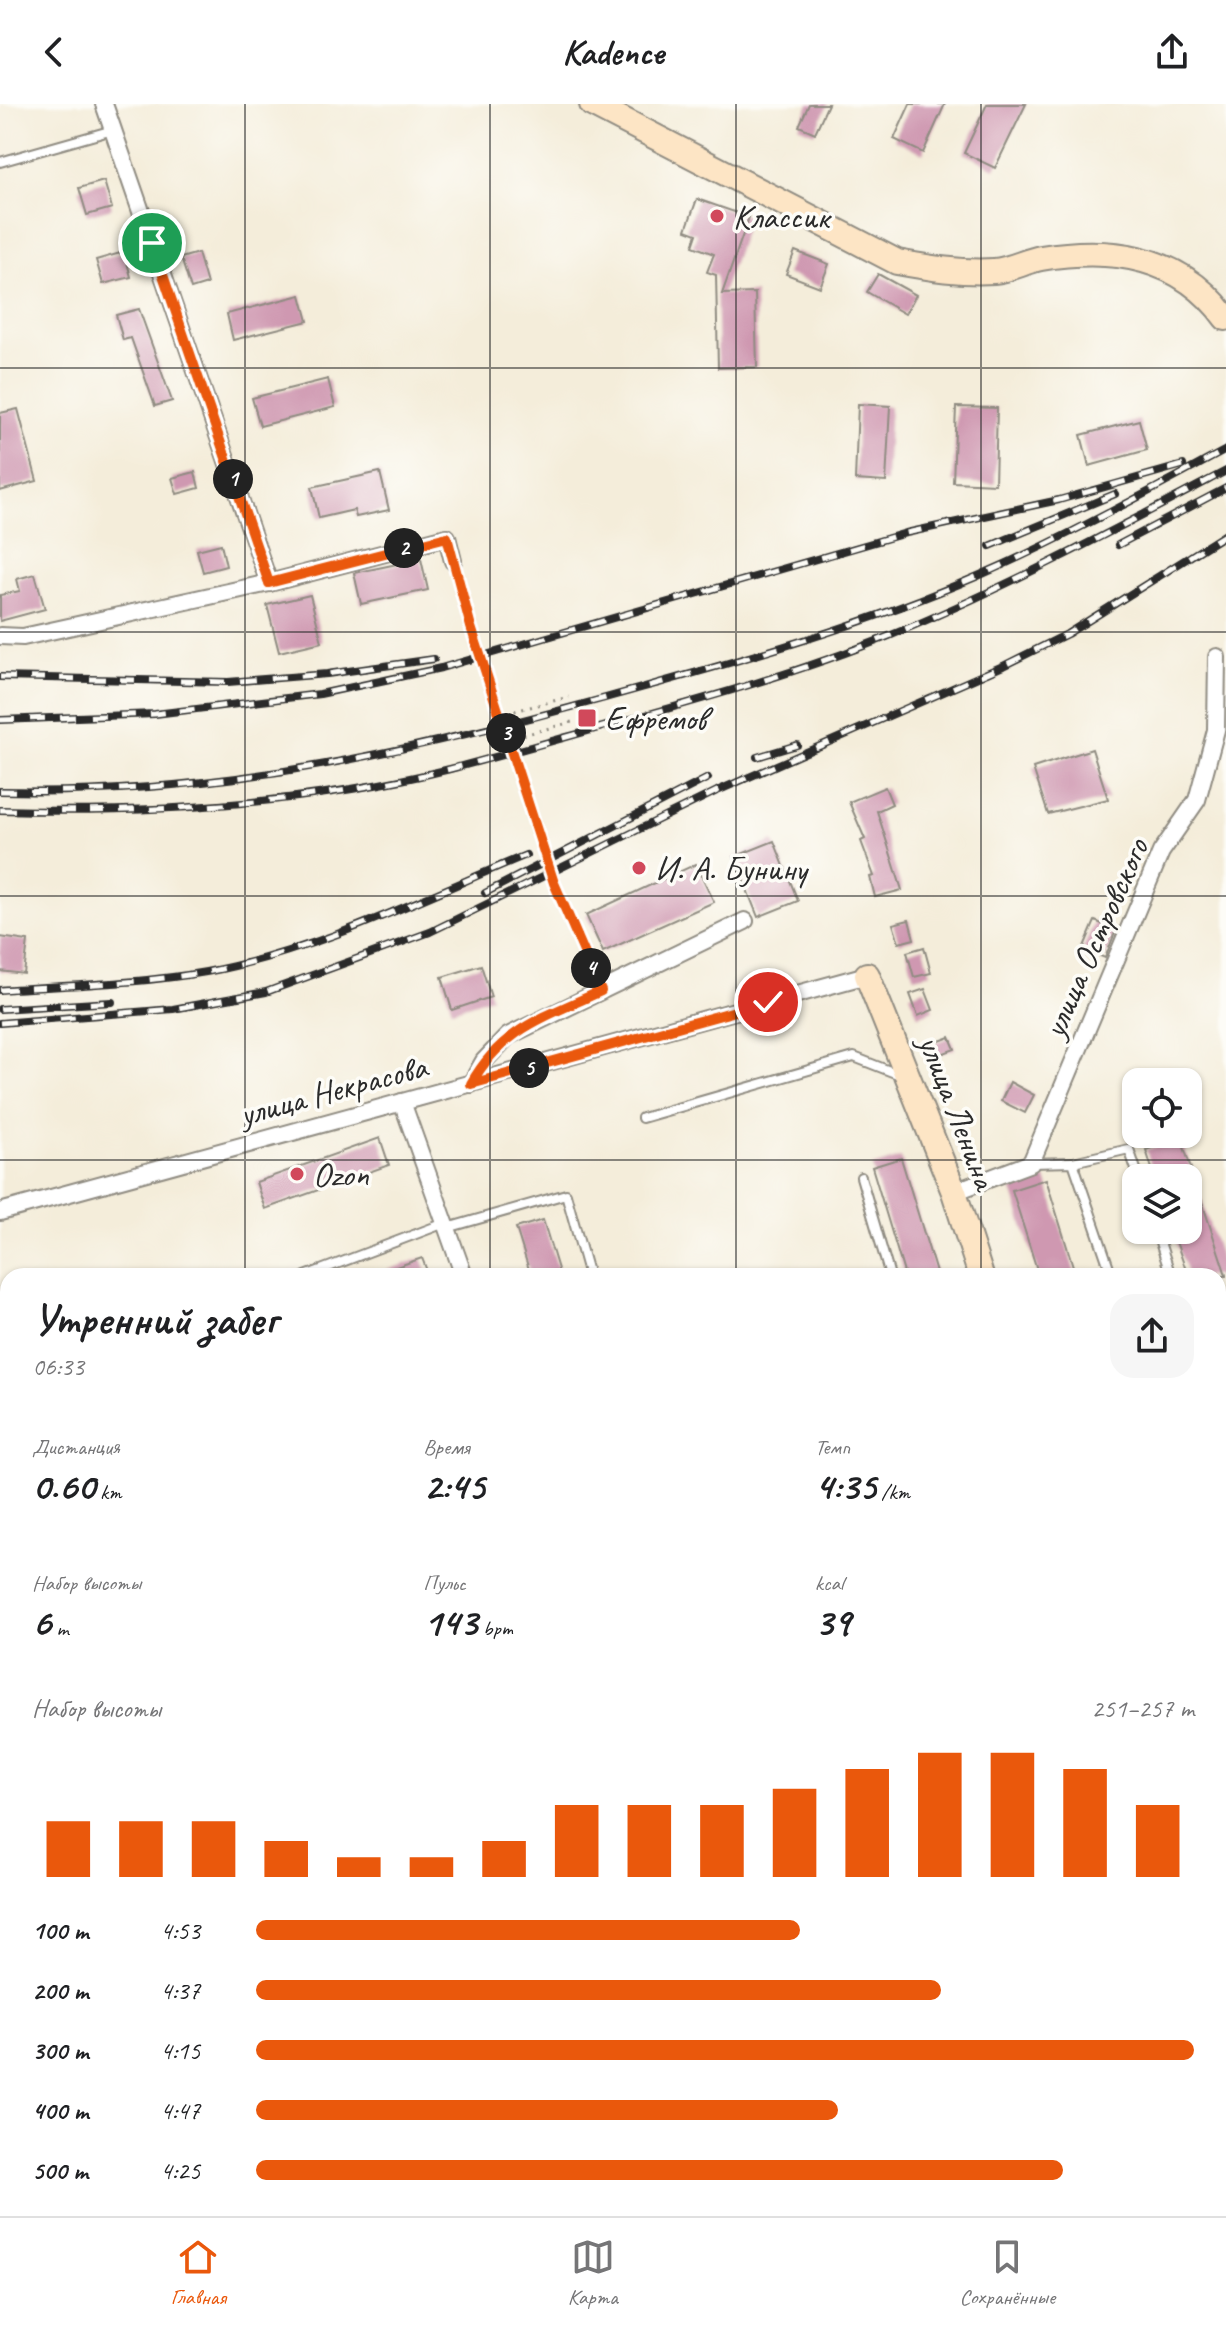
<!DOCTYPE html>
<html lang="ru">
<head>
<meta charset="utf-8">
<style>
	body { margin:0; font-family:Caveat,sans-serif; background:#f6f6f6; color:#202124; height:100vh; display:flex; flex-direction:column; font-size:30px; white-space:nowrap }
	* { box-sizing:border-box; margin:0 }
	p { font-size:26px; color:#757577 }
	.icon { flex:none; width:44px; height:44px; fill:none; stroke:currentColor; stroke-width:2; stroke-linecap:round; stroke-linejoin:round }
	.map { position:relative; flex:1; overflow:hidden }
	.side { position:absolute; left:0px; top:1164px; width:1226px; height:948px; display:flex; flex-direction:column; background:#fff; border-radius:24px 24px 0 0; box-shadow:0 2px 6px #0004 }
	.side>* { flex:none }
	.buttons { position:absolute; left:1122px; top:964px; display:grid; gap:16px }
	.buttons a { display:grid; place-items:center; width:80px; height:80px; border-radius:16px; background:#fff; box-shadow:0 2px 6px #0004; font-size:40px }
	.pin { position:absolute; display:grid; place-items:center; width:68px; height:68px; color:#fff; margin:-34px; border:4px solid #fff; border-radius:50%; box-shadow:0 2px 8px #0007 }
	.km { position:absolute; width:40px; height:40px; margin:-20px; border-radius:50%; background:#222; color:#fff; font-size:22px; line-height:40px; text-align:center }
	.round { display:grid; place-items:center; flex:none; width:84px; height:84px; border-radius:24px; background:#f6f6f6 }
	.head { display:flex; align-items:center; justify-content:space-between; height:136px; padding:0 32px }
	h1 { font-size:44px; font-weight:700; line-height:60px }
	.metrics { display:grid; grid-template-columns:repeat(3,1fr); gap:12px; height:136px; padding:8px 32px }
	.metrics div { display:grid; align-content:center }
	.metrics b { font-size:40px; font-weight:700 }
	.metrics small { font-size:22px; font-weight:400 }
	.metrics p { font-size:22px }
	.chart { height:224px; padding:16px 32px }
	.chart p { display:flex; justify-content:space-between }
	.chart svg { width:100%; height:144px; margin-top:8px; stroke:#ea580c; stroke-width:6 }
	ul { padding:0 32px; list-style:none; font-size:26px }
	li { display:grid; grid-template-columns:128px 96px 1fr; align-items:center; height:60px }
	li i { height:20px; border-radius:10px; background:#ea580c }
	header { display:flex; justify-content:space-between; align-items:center; height:104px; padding:0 32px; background:#fff; font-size:36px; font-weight:700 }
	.tabs { display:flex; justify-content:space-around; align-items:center; height:112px; border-top:2px solid #e0e0e0; background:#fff; font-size:22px; color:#757577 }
	.tabs a { display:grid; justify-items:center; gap:4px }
	.tabs .current { color:#ea580c }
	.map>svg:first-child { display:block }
</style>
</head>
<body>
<header><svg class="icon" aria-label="back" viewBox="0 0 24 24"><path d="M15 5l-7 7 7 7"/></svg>Kadence<svg class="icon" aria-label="share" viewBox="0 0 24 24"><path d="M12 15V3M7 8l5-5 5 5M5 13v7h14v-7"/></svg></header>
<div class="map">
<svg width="1226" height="2112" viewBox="0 0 1226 2112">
	<rect width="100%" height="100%" fill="#fdfcf7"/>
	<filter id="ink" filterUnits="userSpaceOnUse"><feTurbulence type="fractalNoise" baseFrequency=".0125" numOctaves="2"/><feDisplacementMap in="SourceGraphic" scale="16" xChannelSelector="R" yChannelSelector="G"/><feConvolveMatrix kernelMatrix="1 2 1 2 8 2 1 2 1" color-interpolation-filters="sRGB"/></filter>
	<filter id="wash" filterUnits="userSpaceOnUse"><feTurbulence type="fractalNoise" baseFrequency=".006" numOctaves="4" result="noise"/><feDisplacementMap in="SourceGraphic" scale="32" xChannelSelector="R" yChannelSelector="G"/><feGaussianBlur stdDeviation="1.8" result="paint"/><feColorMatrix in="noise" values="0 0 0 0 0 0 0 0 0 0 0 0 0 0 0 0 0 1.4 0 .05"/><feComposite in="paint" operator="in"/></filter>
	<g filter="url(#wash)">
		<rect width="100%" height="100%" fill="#f4edda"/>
		<polygon fill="#9cdc91" stroke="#64845e" stroke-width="2" points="8,1763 8,2104 233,2104 236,2112 0,2112 0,1766"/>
		<g id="blocks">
			<g fill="#cf98b1">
				<polygon points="809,0 828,0 815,29 799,22"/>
				<polygon points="910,0 945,0 923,49 894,35"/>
				<polygon points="987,0 1026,0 995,64 964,49"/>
				<polygon points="104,77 112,104 87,111 79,84"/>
				<polygon points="697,95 749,113 722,190 755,189 757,263 718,264 716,171 707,168 714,150 693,142 697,130 686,126"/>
				<polygon points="795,147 829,160 820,183 786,170"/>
				<polygon points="124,148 131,173 103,180 96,156"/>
				<polygon points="198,149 207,180 191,185 181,154"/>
				<polygon points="878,170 916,191 905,210 867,188"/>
				<polygon points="301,191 308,217 233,236 227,210"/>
				<polygon points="139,205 172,297 155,302 131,234 123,236 116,211"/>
				<polygon points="328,275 335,303 260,322 252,294"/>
				<polygon points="858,300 890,302 886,378 855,376"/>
				<polygon points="956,303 997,304 995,380 953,378"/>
				<polygon points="18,305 37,377 0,387 0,309"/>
				<polygon points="1139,316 1147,346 1089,362 1081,331"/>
				<polygon points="195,368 199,384 177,390 172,374"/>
				<polygon points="380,368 389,406 356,413 354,406 319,414 312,383"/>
				<polygon points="221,440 226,462 203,468 197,446"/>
				<polygon points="421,455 428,486 361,500 354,469"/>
				<polygon points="35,470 45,505 0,517 0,491 20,487 17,475"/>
				<polygon points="310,491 322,538 279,548 267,501"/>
				<polygon points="1092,645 1108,695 1048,710 1033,664"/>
				<polygon points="885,683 892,700 877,707 902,786 875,793 870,773 874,772 861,737 865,735 849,698"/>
				<polygon points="774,737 798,797 758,813 734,753"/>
				<polygon points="696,760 714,798 603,848 586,811"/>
				<polygon points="909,816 914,835 899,839 893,820"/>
				<polygon points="1095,817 1116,826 1105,854 1083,845"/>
				<polygon points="0,833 28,837 24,870 0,867"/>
				<polygon points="924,843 931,869 914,873 907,848"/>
				<polygon points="481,861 491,893 452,906 442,873"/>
				<polygon points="925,885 933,906 918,912 910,890"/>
				<polygon points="950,933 955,945 930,954 926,942"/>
				<polygon points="1010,978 1034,991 1025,1009 1001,997"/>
				<polygon points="380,1034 389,1061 265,1105 256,1078"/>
				<polygon points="1181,1034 1226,1171 1226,1172 1188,1172 1172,1126 1188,1126 1188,1074 1155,1074 1146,1046"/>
				<polygon points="901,1054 937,1172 905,1172 872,1063"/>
				<polygon points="1046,1075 1076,1172 1039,1172 1012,1086"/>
				<polygon points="543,1116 560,1172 531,1172 516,1124"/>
				<polygon points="422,1154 429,1172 376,1172 376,1170"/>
			</g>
		</g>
	</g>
	<g filter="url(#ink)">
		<use href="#blocks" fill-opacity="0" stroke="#908c82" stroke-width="2"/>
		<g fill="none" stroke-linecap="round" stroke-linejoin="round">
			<g stroke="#908c82" stroke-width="12">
				<g id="service">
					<polyline points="0,58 113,26"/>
					<polyline points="642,1014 854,953 900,971"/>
					<polyline points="1073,1058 1129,1045 1139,1074"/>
					<polyline points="1031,1059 1073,1058 1112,1172"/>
					<polyline points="861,1073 890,1172"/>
					<polyline points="447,1124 566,1090 589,1172"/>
					<polyline points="1156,1126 1171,1172"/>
					<polyline points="305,1172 445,1119"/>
					<polyline points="0,1288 8,1285"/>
					<polyline points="1218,1465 1226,1462"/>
					<polyline points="1090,2104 1092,2112"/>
					<polyline points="1206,2104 1209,2112"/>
					<polyline points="925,2112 951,2104"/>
				</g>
			</g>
			<g stroke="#908c82" stroke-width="20">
				<g id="minor">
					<polyline points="104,0 269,479"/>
					<polyline points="0,532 23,533 269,479 447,433 453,457"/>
					<polyline points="471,980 484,957 508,932 745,817"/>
					<polyline points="402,998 464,1172"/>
					<polyline points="954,1088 1031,1059 1161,748 1197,696 1216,626 1217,553"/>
					<polyline points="0,1108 867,871"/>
					<polyline points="1218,1318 1226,1315"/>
					<polyline points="0,1330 8,1354"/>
					<polyline points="0,1739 8,1737"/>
					<polyline points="1218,1937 1226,1934"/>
					<polyline points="261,2104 263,2112"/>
					<polyline points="781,2104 784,2112"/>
					<polyline points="698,2112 722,2104"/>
				</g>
			</g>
			<g stroke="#908c82" stroke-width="28">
				<g id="secondary">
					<path d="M592,0L897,158C930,164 961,169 994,167C1010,166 1025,157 1041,154C1113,142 1181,152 1226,214"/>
					<polyline points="867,871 954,1088 981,1172"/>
					<polyline points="1218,1877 1226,1900"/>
				</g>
			</g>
			<g stroke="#908c82" stroke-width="3" stroke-dasharray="2 6" stroke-linecap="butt">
				<polyline points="457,473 471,523"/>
				<polyline points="499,611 569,593"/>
				<polyline points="508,635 572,618"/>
				<polyline points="554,779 594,871"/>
			</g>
			<use href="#service" stroke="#fff" stroke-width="8"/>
			<use href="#minor" stroke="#fff" stroke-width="16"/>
			<use href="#secondary" stroke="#fde5c5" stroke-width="24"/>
			<g stroke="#2b2b2b" stroke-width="8">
				<g id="rail">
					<polyline points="1118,441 1226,384"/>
					<polyline points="990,442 1115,390"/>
					<polyline points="0,573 228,578 327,570 434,555"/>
					<polyline points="0,616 155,610 320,590 441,564 906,429 1059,396 1183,361"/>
					<polyline points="757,653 797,641"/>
					<path d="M0,687C223,693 429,644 641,584C756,552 869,519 978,472C1063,435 1144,390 1226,346"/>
					<path d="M0,706C151,710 303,701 450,665C508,650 566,633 624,617C714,592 803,567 889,532C1004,485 1116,425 1226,367"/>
					<polyline points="485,789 708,674"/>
					<path d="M0,886C69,881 138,880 206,868C315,848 425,793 526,751"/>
					<polyline points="0,905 112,898"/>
					<polyline points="0,919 173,905 266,888 430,828 717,687 1003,562 1067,530 1226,430"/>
				</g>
			</g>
			<use href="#rail" stroke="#fdfcf7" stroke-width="5" stroke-dasharray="15" stroke-linecap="butt"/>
			<polyline stroke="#908c82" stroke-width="3" stroke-dasharray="2 6" stroke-linecap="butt" points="471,523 554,779"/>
		</g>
	</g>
	<g fill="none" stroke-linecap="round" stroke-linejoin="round" filter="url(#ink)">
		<g stroke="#fff" stroke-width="16">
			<path id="route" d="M152,139L269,479L447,433L471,523L554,779L601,887C546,913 502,924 471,980L768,898"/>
		</g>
		<use href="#route" stroke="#ea580c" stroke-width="10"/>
	</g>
	<path fill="none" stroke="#2b2b2b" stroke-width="2" stroke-opacity="0.55" d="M245,0V1172M490,0V1172M736,0V1172M981,0V1172M0,264H1226M0,528H1226M0,792H1226M0,1056H1226M0,1320H8M1218,1320H1226M0,1584H8M1218,1584H1226M0,1848H8M1218,1848H1226M245,2104V2112M490,2104V2112M736,2104V2112M981,2104V2112"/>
	<g fill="#d1495b" stroke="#fdfcf7" stroke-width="3">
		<circle cx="717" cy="112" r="8"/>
		<rect x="577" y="604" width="20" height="20" rx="4"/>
		<circle cx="639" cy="764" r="8"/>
		<circle cx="297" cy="1070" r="8"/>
	</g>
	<g text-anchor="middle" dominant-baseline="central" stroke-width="7" stroke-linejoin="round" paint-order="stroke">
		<g font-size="34" fill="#2b2b2b" stroke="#fdfcf7" text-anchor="start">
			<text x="733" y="112">Классик</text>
			<text x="605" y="614">Ефремов</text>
			<text x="655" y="764">И. А. Бунину</text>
			<text x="313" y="1070">Ozon</text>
		</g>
		<g font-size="34" fill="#2b2b2b" stroke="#fdfcf7">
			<text transform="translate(1095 834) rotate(-66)">улица Островского</text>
			<text transform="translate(333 986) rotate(-15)">улица Некрасова</text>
			<text transform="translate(958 1008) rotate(69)">улица Ленина</text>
		</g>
	</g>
</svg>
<div class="buttons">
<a><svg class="icon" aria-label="locate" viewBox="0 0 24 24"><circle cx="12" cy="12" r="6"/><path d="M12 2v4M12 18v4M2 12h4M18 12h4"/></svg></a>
<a><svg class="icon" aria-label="layers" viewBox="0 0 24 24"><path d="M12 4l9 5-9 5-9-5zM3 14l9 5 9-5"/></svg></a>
</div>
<div class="pin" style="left:152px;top:139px;background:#1e9e55"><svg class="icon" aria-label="arrive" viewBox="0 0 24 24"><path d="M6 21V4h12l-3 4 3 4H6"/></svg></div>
<div class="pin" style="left:768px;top:898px;background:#d93025"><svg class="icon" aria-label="check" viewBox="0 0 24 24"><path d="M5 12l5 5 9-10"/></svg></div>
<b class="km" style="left:233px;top:375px">1</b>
<b class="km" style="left:404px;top:444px">2</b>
<b class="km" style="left:506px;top:629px">3</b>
<b class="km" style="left:591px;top:864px">4</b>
<b class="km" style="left:529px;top:964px">5</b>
<section class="side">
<div class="head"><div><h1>Утренний забег</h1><p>06:33</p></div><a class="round"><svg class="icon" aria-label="share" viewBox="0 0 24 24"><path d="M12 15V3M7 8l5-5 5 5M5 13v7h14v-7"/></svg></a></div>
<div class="metrics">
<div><p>Дистанция</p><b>0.60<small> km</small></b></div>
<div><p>Время</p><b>2:45</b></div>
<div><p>Темп</p><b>4:35<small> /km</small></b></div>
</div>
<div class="metrics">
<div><p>Набор высоты</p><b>6<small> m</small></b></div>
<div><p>Пульс</p><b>143<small> bpm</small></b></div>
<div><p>kcal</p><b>39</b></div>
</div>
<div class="chart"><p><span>Набор высоты</span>251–257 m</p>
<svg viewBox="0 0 160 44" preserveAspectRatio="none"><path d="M5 44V27M15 44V27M25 44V27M35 44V33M45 44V38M55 44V38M65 44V33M75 44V22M85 44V22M95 44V22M105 44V17M115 44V11M125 44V6M135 44V6M145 44V11M155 44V22"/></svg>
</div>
<ul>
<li><b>100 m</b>4:53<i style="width:58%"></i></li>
<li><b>200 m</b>4:37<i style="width:73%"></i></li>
<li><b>300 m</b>4:15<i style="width:100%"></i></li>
<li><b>400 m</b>4:47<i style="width:62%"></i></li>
<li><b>500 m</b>4:25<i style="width:86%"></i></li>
</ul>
</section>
</div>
<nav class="tabs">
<a class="current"><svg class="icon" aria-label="home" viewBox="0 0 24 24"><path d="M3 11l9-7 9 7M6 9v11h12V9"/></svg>Главная</a>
<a><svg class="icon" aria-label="map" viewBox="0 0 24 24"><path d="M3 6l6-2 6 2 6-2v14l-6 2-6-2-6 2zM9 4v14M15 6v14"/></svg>Карта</a>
<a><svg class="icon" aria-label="saved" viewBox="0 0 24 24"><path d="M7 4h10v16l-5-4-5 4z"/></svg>Сохранённые</a>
</nav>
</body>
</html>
